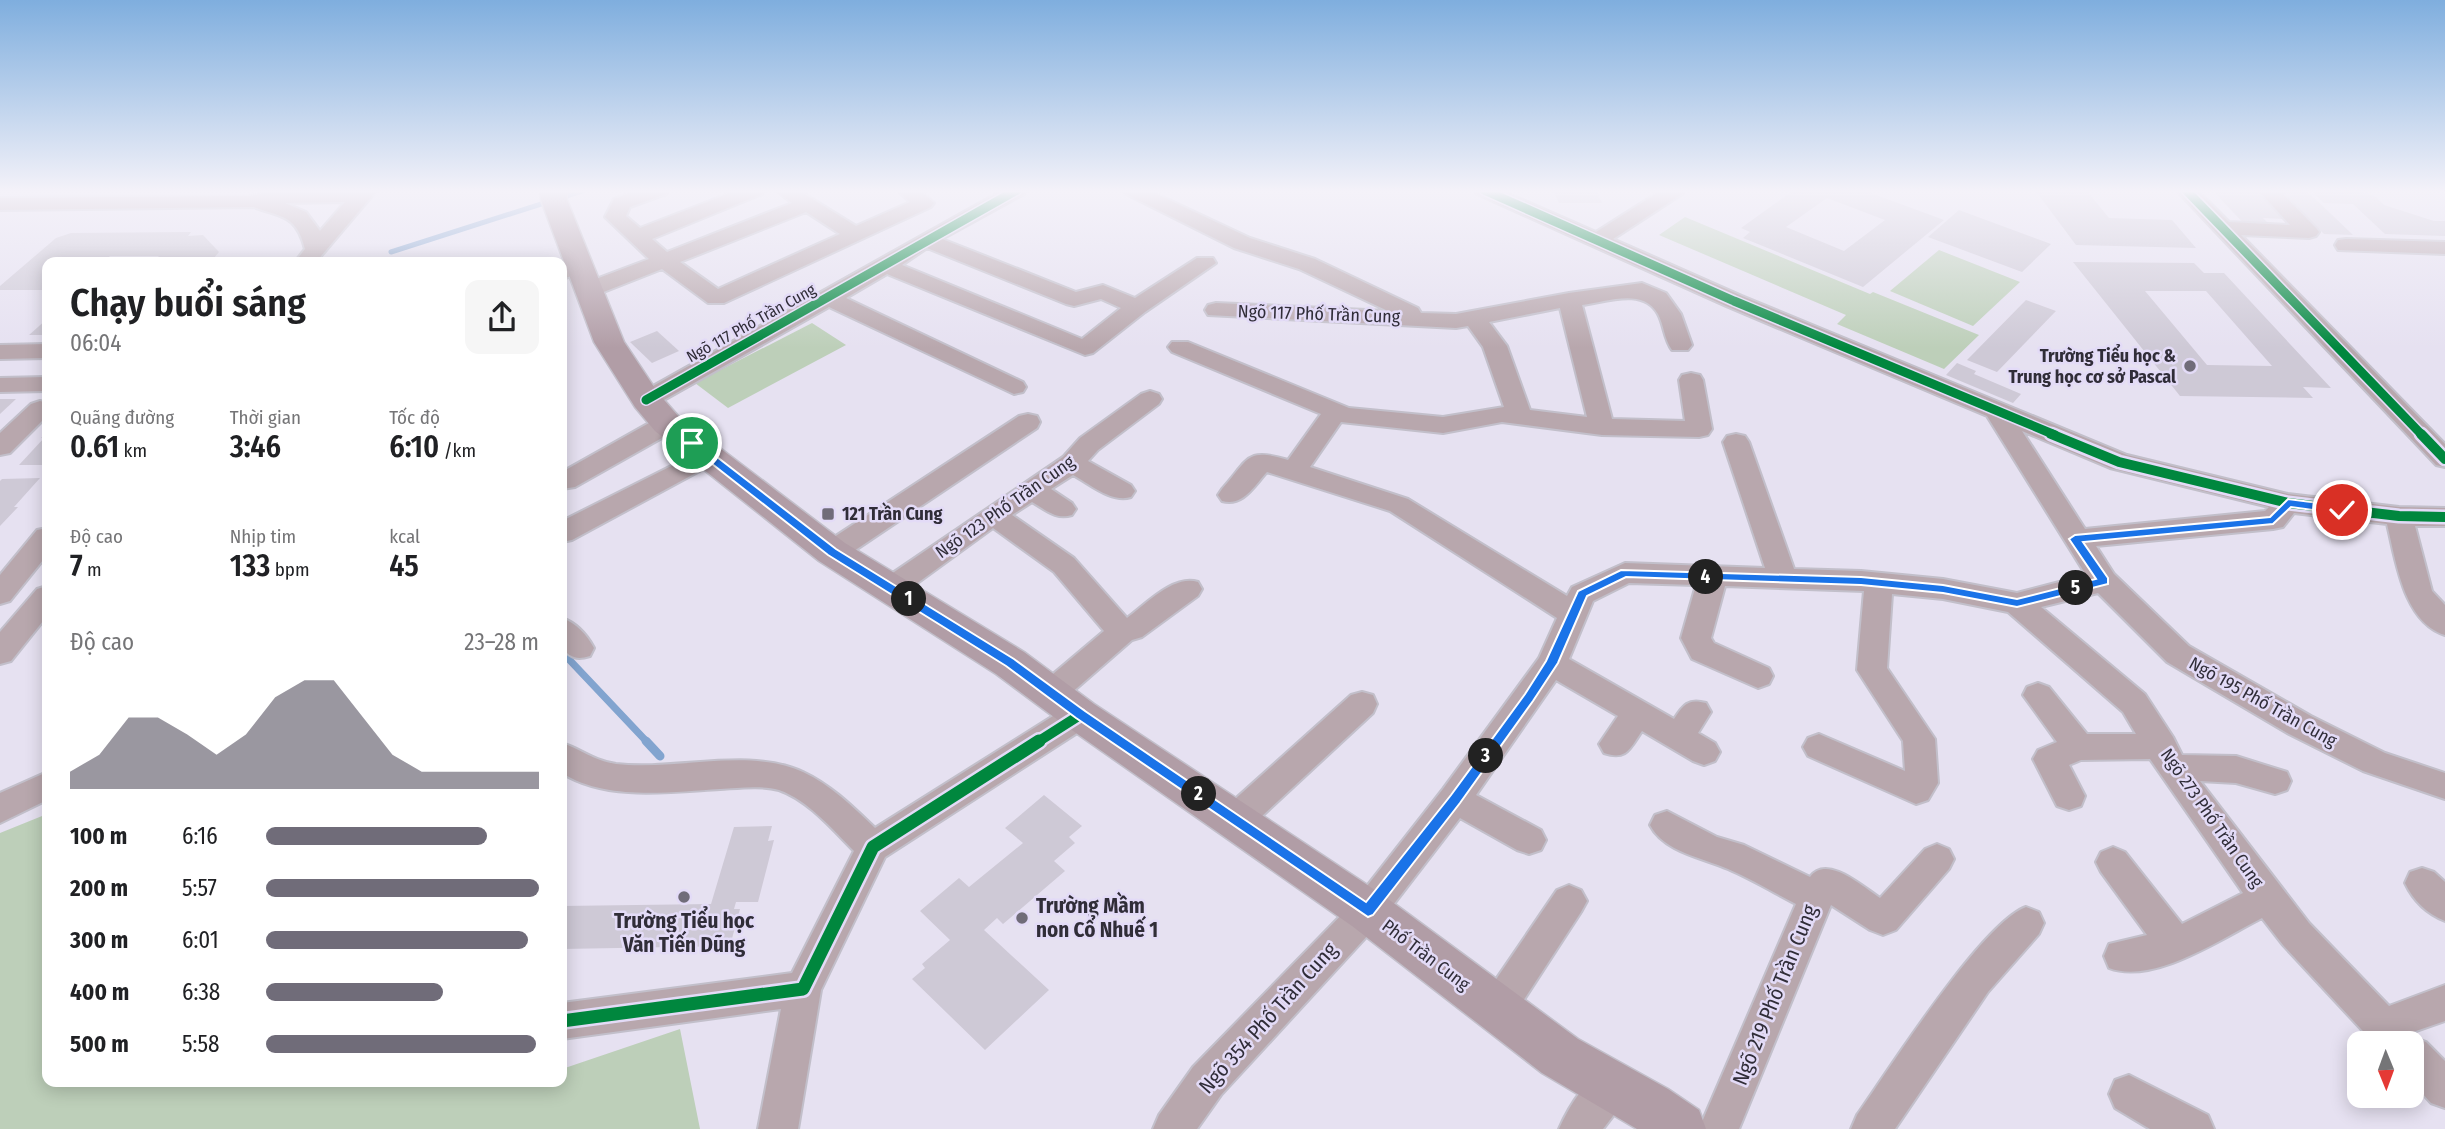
<!DOCTYPE html>
<html lang="vi">
<head>
<meta charset="utf-8">
<style>
	body { margin:0; font-family:"Fira Sans Condensed",sans-serif; background:#f6f6f6; color:#202124; height:100vh; display:flex; flex-direction:column; font-size:26px; white-space:nowrap }
	* { box-sizing:border-box; margin:0 }
	p { font-size:23px; color:#757577 }
	.icon { flex:none; width:38px; height:38px; fill:none; stroke:currentColor; stroke-width:2; stroke-linecap:round; stroke-linejoin:round }
	.map { position:relative; flex:1; overflow:hidden }
	.side { position:absolute; left:42px; top:257px; width:525px; height:830px; display:flex; flex-direction:column; background:#fff; border-radius:14px; box-shadow:0 4px 18px #0003 }
	.side>* { flex:none }
	.needle { width:46px; rotate:179deg }
	.tools { position:absolute; left:2347px; top:1031px; display:grid; gap:14px }
	.tools a { display:grid; place-items:center; width:77px; height:77px; border-radius:14px; background:#fff; box-shadow:0 4px 18px #0003; font-size:35px }
	.pin { position:absolute; display:grid; place-items:center; width:60px; height:60px; color:#fff; margin:-30px; border:4px solid #fff; border-radius:50%; box-shadow:0 2px 7px #0007 }
	.km { position:absolute; width:35px; height:35px; margin:-18px; border-radius:50%; background:#222; color:#fff; font-size:19px; line-height:35px; text-align:center }
	.round { display:grid; place-items:center; flex:none; width:74px; height:74px; border-radius:14px; background:#f6f6f6 }
	.head { display:flex; align-items:center; justify-content:space-between; height:119px; padding:0 28px }
	h1 { font-size:38px; font-weight:600; line-height:52px }
	.metrics { display:grid; grid-template-columns:repeat(3,1fr); gap:10px; height:119px; padding:7px 28px }
	.metrics div { display:grid; align-content:center }
	.metrics b { font-size:30px; font-weight:600 }
	.metrics small { font-size:19px; font-weight:400 }
	.metrics p { font-size:19px }
	.chart { height:196px; padding:14px 28px }
	.chart p { display:flex; justify-content:space-between }
	.chart svg { width:100%; height:126px; margin-top:7px; fill:#706c79; opacity:.7 }
	ul { padding:0 28px; list-style:none; font-size:23px }
	li { display:grid; grid-template-columns:112px 84px 1fr; align-items:center; height:52px }
	li i { height:18px; border-radius:9px; background:#706c79 }
	.map>svg:first-child { display:block }
</style>
</head>
<body>
<div class="map">
<svg width="2445" height="1129" viewBox="0 0 2445 1129">
	<rect width="100%" height="100%" fill="#e6e1f1"/>
	<g fill="#bdcfb9">
		<polygon points="1685,217 1870,294 1873,292 1979,335 1944,369 1837,324 1846,315 1659,235"/>
		<polygon points="1939,250 2020,282 1973,326 1890,291"/>
		<polygon points="812,323 846,345 728,408 695,383"/>
		<polygon points="47,814 47,1082 562,1082 562,1069 680,1029 700,1129 0,1129 0,833"/>
	</g>
	<g fill="none" stroke-linecap="round" stroke-linejoin="round">
		<polyline stroke="#82a4cf" stroke-width="5" points="391,252 585,190"/>
		<polyline stroke="#82a4cf" stroke-width="7" points="562,652 648,743"/>
		<polyline stroke="#82a4cf" stroke-width="9" points="646,741 660,756"/>
	</g>
	<g fill="#cec9d6" fill-rule="evenodd">
		<polygon points="1553,190 1596,190 1602,203 1559,203"/>
		<path d="M1794,190H1863L1944,220L1863,287L1743,238L1750,232L1741,228ZM1827,198L1885,220L1844,251L1786,227Z"/>
		<polygon points="2035,190 2086,190 2109,218 2172,220 2196,248 2076,245"/>
		<polygon points="2212,190 2255,190 2284,219 2263,218 2277,232 2252,232"/>
		<polygon points="2279,190 2306,190 2353,235 2324,234"/>
		<polygon points="2310,190 2361,191 2376,197 2384,205 2434,221 2445,221 2445,236 2385,234 2353,204 2324,203"/>
		<polygon points="1959,210 2051,244 2022,272 1928,237"/>
		<polygon points="191,232 188,236 203,235 219,252 213,259 222,259 218,262 164,262 158,256 110,256 103,262 47,262 47,290 0,290 0,286 56,238 71,233"/>
		<path d="M2073,262L2194,263L2204,273H2224L2331,388L2303,387L2313,398L2180,396ZM2145,291H2206L2272,366L2207,365Z"/>
		<polygon points="2026,300 2056,311 1997,372 1967,360"/>
		<polygon points="47,319 47,335 29,335"/>
		<polygon points="657,331 679,351 652,363 630,342"/>
		<polygon points="1957,363 1976,371 1974,374 2021,394 2013,403 1946,375"/>
		<polygon points="0,399 16,399 0,414"/>
		<polygon points="47,432 47,465 19,465 44,438 41,438"/>
		<polygon points="40,478 14,507 18,507 0,526 0,481 2,479"/>
		<polygon points="1044,795 1082,826 1069,837 1075,843 1054,861 1065,871 1003,924 997,918 984,930 1049,990 985,1050 912,979 925,968 922,964 950,940 920,911 959,878 969,887 1023,843 1005,828"/>
		<polygon points="772,826 768,841 774,840 758,902 736,902 734,909 740,909 730,946 562,949 562,906 711,904 734,827"/>
	</g>
	<g fill="none" stroke-linecap="round" stroke-linejoin="round">
		<g stroke="#c2bfca" stroke-width="4">
			<g id="minor">
				<path d="M377,190L316,262H295L305,249C296,214 282,218 254,207L0,210V198L249,196L283,191ZM345,202L320,231L306,212L285,203Z"/>
				<path d="M640,190H669L666,194L630,207L626,216L640,228L738,190H765L762,194L652,239L667,252L792,203L775,190H798L856,226L910,202L897,190H919L934,203L931,207L724,303H708L662,269L596,295H580L577,290L580,285L649,259L605,217L614,199ZM806,212L840,234L718,289L680,262Z"/>
				<path d="M1003,190H1027L1024,194L942,239L1076,292L1103,285L1135,298L1197,258H1213L1216,263L1145,312L1093,353L1085,355L887,274L846,298L1023,382L1026,387L1023,392L1014,394L829,307L655,405L646,408L637,405L634,400L637,395ZM927,248L1066,304L1074,306L1101,299L1121,308L1082,339L902,265Z"/>
				<path d="M1123,190H1148L1250,238L1315,259L1418,308L1421,313L1456,314L1569,293L1642,283L1666,293L1681,314L1692,345L1688,350H1672C1664,339 1664,325 1658,314C1643,287 1606,302 1582,305L1612,419L1685,421L1679,380L1682,375L1691,373L1700,375L1703,380L1712,429L1708,435L1699,437L1602,435L1502,422L1443,433L1341,422L1310,467L1408,499L1567,596L1572,587L1625,563L1765,568L1723,442L1727,436L1736,434L1745,436L1749,442L1794,569L1861,571L1943,579L2017,593L2086,575L1987,416L1726,306L1477,194L1474,190H1500L1596,232L1662,190H1685L1682,194L1613,239L1742,296L2127,455L2288,494L2399,507L2445,508V526H2415L2432,591L2445,605V635C2403,622 2396,560 2387,524L2294,513L2283,527L2273,529L2096,546L2114,574L2189,646L2311,716L2385,753L2445,773V799L2363,771L2289,734L2167,662L2098,593L2041,607L2145,694L2173,737L2182,755L2236,756L2287,772L2291,781L2287,790L2275,794L2236,783L2200,781L2309,923L2389,1006L2445,985V1021L2413,1032L2416,1038L2426,1042L2445,1061V1108L2431,1103L2412,1082V1043H2374L2283,945L2262,918C2222,938 2154,985 2109,968L2104,956L2109,944L2147,935L2101,872L2096,862L2101,852L2113,847L2125,852L2182,924L2243,893L2150,759L2081,760L2069,765L2085,796L2081,806L2069,810L2057,806L2033,759L2038,750L2057,742L2023,695L2027,687L2038,683L2049,687L2087,734H2136L2123,712L2008,612L1943,599L1892,594L1887,668L1935,739L1938,783L1928,800L1916,804L1808,756L1803,747L1808,738L1819,734L1905,771L1903,741L1857,670L1864,591L1725,586L1711,638L1714,643L1769,668L1773,676L1769,684L1758,688L1692,659L1681,638L1696,585L1629,583L1593,601L1569,659L1674,719C1683,705 1688,698 1706,703L1711,712L1698,733L1715,743L1720,752L1715,761L1704,765L1693,761L1642,731C1630,748 1627,761 1604,753L1599,744L1618,716L1556,680L1476,795L1541,830L1546,840L1541,850L1529,854L1517,850L1460,818L1380,922L1221,1095L1197,1129H1153L1159,1115L1193,1067L1356,900L1443,789L1539,658L1557,618L1390,511L1267,472C1254,486 1243,507 1222,501L1218,495L1222,489C1249,459 1246,447 1288,460L1321,414L1172,352L1168,347L1172,342H1188L1349,408L1443,417L1504,407L1483,347L1468,326L1456,328L1208,315L1205,310L1208,305L1216,303L1388,311L1299,269L1234,248L1126,194ZM1560,308L1587,417L1530,410L1507,346L1489,322ZM2022,431L2110,468L2269,507L2265,511L2085,529Z"/>
				<polygon points="2176,190 2197,190 2229,222 2290,225 2258,190 2279,190 2316,228 2319,232 2316,236 2309,238 2241,235 2445,444 2445,467 2436,465"/>
				<polygon points="2346,239 2445,242 2445,254 2338,250 2335,245 2338,240"/>
				<polygon points="579,259 587,261 590,266 587,271 562,279 562,265"/>
				<polygon points="47,344 47,358 0,359 0,345"/>
				<polygon points="47,377 47,391 0,392 0,378"/>
				<path d="M1150,391L1159,394L1162,399L1159,404L1098,450L1088,461L1131,485L1135,491L1131,497C1111,503 1090,484 1073,475L1051,489L1072,503L1076,509L1072,515C1056,520 1046,510 1032,502L1012,515L1074,558L1127,618C1146,604 1174,574 1198,582L1202,589L1198,596L1142,637L1132,640L1062,701L1051,705L1040,701L1036,693L1040,685L1104,631L1054,572L993,528L901,595L891,598L881,595L877,588L881,581L1063,457L1080,438L1141,394Z"/>
				<polygon points="40,401 47,403 47,416 10,453 0,455 0,433 31,404"/>
				<polygon points="1028,414 1037,416 1040,422 1037,428 842,559 832,562 822,559 818,552 822,545 1019,416"/>
				<polygon points="667,416 676,418 680,424 676,430 575,487 562,489 562,472 658,418"/>
				<polygon points="709,447 718,449 722,455 718,461 572,540 562,542 562,521"/>
				<polygon points="47,528 47,555 10,601 0,604 0,575 37,530"/>
				<polygon points="47,586 47,616 11,661 0,664 0,632 37,589"/>
				<path d="M562,618C576,623 587,635 594,648L590,656C577,660 571,658 562,648Z"/>
				<polygon points="1362,692 1373,695 1377,704 1373,713 1248,829 1236,833 1224,829 1219,819 1224,809 1351,695"/>
				<path d="M1080,703L1091,706L1096,715L1091,724L885,857L821,990L798,1129H758L781,1009L562,1039V1003L792,973L854,851C833,830 808,800 779,790C761,785 738,788 720,789C670,792 606,801 562,773V743C583,750 592,760 616,764C675,771 749,747 803,772C831,785 853,807 875,828L1069,706Z"/>
				<polygon points="47,772 47,800 0,823 0,793"/>
				<path d="M1667,811L1717,837L1744,845L1810,877C1827,854 1863,887 1880,898L1925,849L1937,844L1949,849L1954,859L1949,869L1896,930L1883,935L1870,930L1831,905L1739,1129H1699L1796,904C1773,892 1751,879 1728,869C1703,858 1664,852 1650,825L1655,815Z"/>
				<path d="M2422,868L2434,872L2445,882V921C2427,914 2413,900 2405,883L2410,872Z"/>
				<polygon points="1569,885 1581,890 1587,901 1581,912 1510,1021 1497,1027 1484,1021 1478,1009 1484,997 1557,890"/>
				<path d="M2026,907L2039,912L2044,923L2039,934L1988,992L1895,1129H1851L1857,1115C1888,1071 1982,923 2026,907Z"/>
				<path d="M1612,1066L1626,1071L1631,1085L1626,1099L1603,1129H1559C1569,1106 1588,1075 1612,1066Z"/>
				<polygon points="2129,1075 2208,1115 2214,1129 2150,1129 2115,1108 2109,1094 2115,1080"/>
			</g>
		</g>
		<g stroke="#c2bfca" stroke-width="3">
			<polygon id="major" points="540,190 566,190 567,200 624,342 658,393 679,417 845,543 1024,652 1094,704 1384,896 1578,1039 1668,1089 1699,1110 1706,1129 1637,1129 1542,1073 1352,926 1066,726 996,674 819,561 655,431 635,407 594,342 541,200"/>
		</g>
		<use href="#minor" fill="#b8a7ad" fill-rule="evenodd"/>
		<use href="#major" fill="#b19da6" fill-rule="evenodd"/>
		<g stroke="#e3dbf7" stroke-width="12">
			<g id="cycleway-far2">
				<polyline points="1484,190 1734,301 2055,435"/>
				<polyline points="2186,190 2422,435"/>
				<polyline points="646,400 1017,190"/>
			</g>
		</g>
		<g stroke="#e3dbf7" stroke-width="15">
			<g id="cycleway-far1">
				<polyline points="2051,434 2119,462 2288,503 2399,516 2445,517"/>
				<polyline points="2421,434 2445,459"/>
				<polyline points="1036,743 1080,715"/>
			</g>
		</g>
		<g stroke="#e3dbf7" stroke-width="18">
			<polyline id="cycleway" points="562,1021 803,989 873,847 1039,741"/>
		</g>
		<use href="#cycleway-far2" stroke="#00873e" stroke-width="9"/>
		<use href="#cycleway-far1" stroke="#00873e" stroke-width="10"/>
		<use href="#cycleway" stroke="#00873e" stroke-width="13"/>
	</g>
	<linearGradient id="sky" x2="0" y2="1"><stop stop-color="#7faede"/><stop offset="0.55" stop-color="#f4f2f9"/><stop offset="1" stop-color="#f4f2f9" stop-opacity="0"/></linearGradient>
	<rect width="2445" height="348" fill="url(#sky)"/>
	<polygon fill="#1a73e8" stroke="#fff" stroke-width="2" points="688,440 695,440 836,549 1014,659 1085,711 1366,902 1451,795 1525,694 1546,661 1578,591 1621,570 1861,577 1943,585 2017,599 2096,579 2069,539 2075,535 2270,517 2288,499 2342,506 2347,510 2342,514 2291,507 2273,524 2083,542 2108,578 2108,584 2017,607 1943,593 1861,585 1626,577 1587,596 1558,663 1533,701 1460,803 1373,915 1368,917 1076,718 1006,666 828,555 688,445"/>
	<g fill="#706c79" stroke="#e3dbf7" stroke-width="2.5">
		<circle cx="2190" cy="366" r="7"/>
		<rect x="821" y="507" width="14" height="14" rx="3.5"/>
		<circle cx="684" cy="897" r="7"/>
		<circle cx="1022" cy="918" r="7"/>
	</g>
	<g text-anchor="middle" dominant-baseline="central" stroke-width="5" stroke-linejoin="round" paint-order="stroke">
		<g font-size="16" fill="#302d38" stroke="#e3dbf7">
			<text transform="translate(751 323) rotate(-29)">Ngõ 117 Phố Trần Cung</text>
		</g>
		<g font-size="18" fill="#302d38" stroke="#e3dbf7">
			<text transform="translate(1319 314) rotate(2)">Ngõ 117 Phố Trần Cung</text>
			<text transform="translate(1005 507) rotate(-35)">Ngõ 123 Phố Trần Cung</text>
			<text transform="translate(2263 702) rotate(29)">Ngõ 195 Phố Trần Cung</text>
			<text transform="translate(2212 818) rotate(55)">Ngõ 273 Phố Trần Cung</text>
			<text transform="translate(1426 955) rotate(37)">Phố Trần Cung</text>
		</g>
		<g font-size="18" font-weight="bold" fill="#302d38" stroke="#e3dbf7" text-anchor="end">
			<text x="2176" y="356">Trường Tiểu học &amp;<tspan x="2176" dy="21">Trung học cơ sở Pascal</tspan></text>
			<text x="842" y="514" text-anchor="start">121 Trần Cung</text>
		</g>
		<g font-size="21" font-weight="bold" fill="#302d38" stroke="#e3dbf7" text-anchor="start">
			<text x="1036" y="906">Trường Mầm<tspan x="1036" dy="24">non Cổ Nhuế 1</tspan></text>
			<text x="684" y="921" text-anchor="middle">Trường Tiểu học<tspan x="684" dy="24">Văn Tiến Dũng</tspan></text>
		</g>
		<g font-size="21" fill="#302d38" stroke="#e3dbf7">
			<text transform="translate(1775 995) rotate(-68)">Ngõ 219 Phố Trần Cung</text>
			<text transform="translate(1268 1018) rotate(-48)">Ngõ 354 Phố Trần Cung</text>
		</g>
	</g>
</svg>
<div class="tools">
<a><svg class="needle" viewBox="-14 -14 28 28"><path d="M0-13l5 13h-10z" fill="#e53935"/><path d="M0 13l5-13h-10z" fill="#757577"/></svg></a>
</div>
<div class="pin" style="left:692px;top:443px;background:#1e9e55"><svg class="icon" aria-label="arrive" viewBox="0 0 24 24"><path d="M6 21V4h12l-3 4 3 4H6"/></svg></div>
<div class="pin" style="left:2342px;top:510px;background:#d93025"><svg class="icon" aria-label="check" viewBox="0 0 24 24"><path d="M5 12l5 5 9-10"/></svg></div>
<b class="km" style="left:909px;top:599px">1</b>
<b class="km" style="left:1199px;top:794px">2</b>
<b class="km" style="left:1486px;top:756px">3</b>
<b class="km" style="left:1706px;top:577px">4</b>
<b class="km" style="left:2076px;top:588px">5</b>
<section class="side">
<div class="head"><div><h1>Chạy buổi sáng</h1><p>06:04</p></div><a class="round"><svg class="icon" aria-label="share" viewBox="0 0 24 24"><path d="M12 15V3M7 8l5-5 5 5M5 13v7h14v-7"/></svg></a></div>
<div class="metrics">
<div><p>Quãng đường</p><b>0.61<small> km</small></b></div>
<div><p>Thời gian</p><b>3:46</b></div>
<div><p>Tốc độ</p><b>6:10<small> /km</small></b></div>
</div>
<div class="metrics">
<div><p>Độ cao</p><b>7<small> m</small></b></div>
<div><p>Nhịp tim</p><b>133<small> bpm</small></b></div>
<div><p>kcal</p><b>45</b></div>
</div>
<div class="chart"><p><span>Độ cao</span>23–28 m</p>
<svg viewBox="0 0 160 44" preserveAspectRatio="none"><path d="M0 44V38L10 32L20 19L30 19L40 25L50 32L60 25L70 12L80 6L90 6L100 19L110 32L120 38L130 38L140 38L150 38L160 38V44z"/></svg>
</div>
<ul>
<li><b>100 m</b>6:16<i style="width:81%"></i></li>
<li><b>200 m</b>5:57<i style="width:100%"></i></li>
<li><b>300 m</b>6:01<i style="width:96%"></i></li>
<li><b>400 m</b>6:38<i style="width:65%"></i></li>
<li><b>500 m</b>5:58<i style="width:99%"></i></li>
</ul>
</section>
</div>
</body>
</html>
